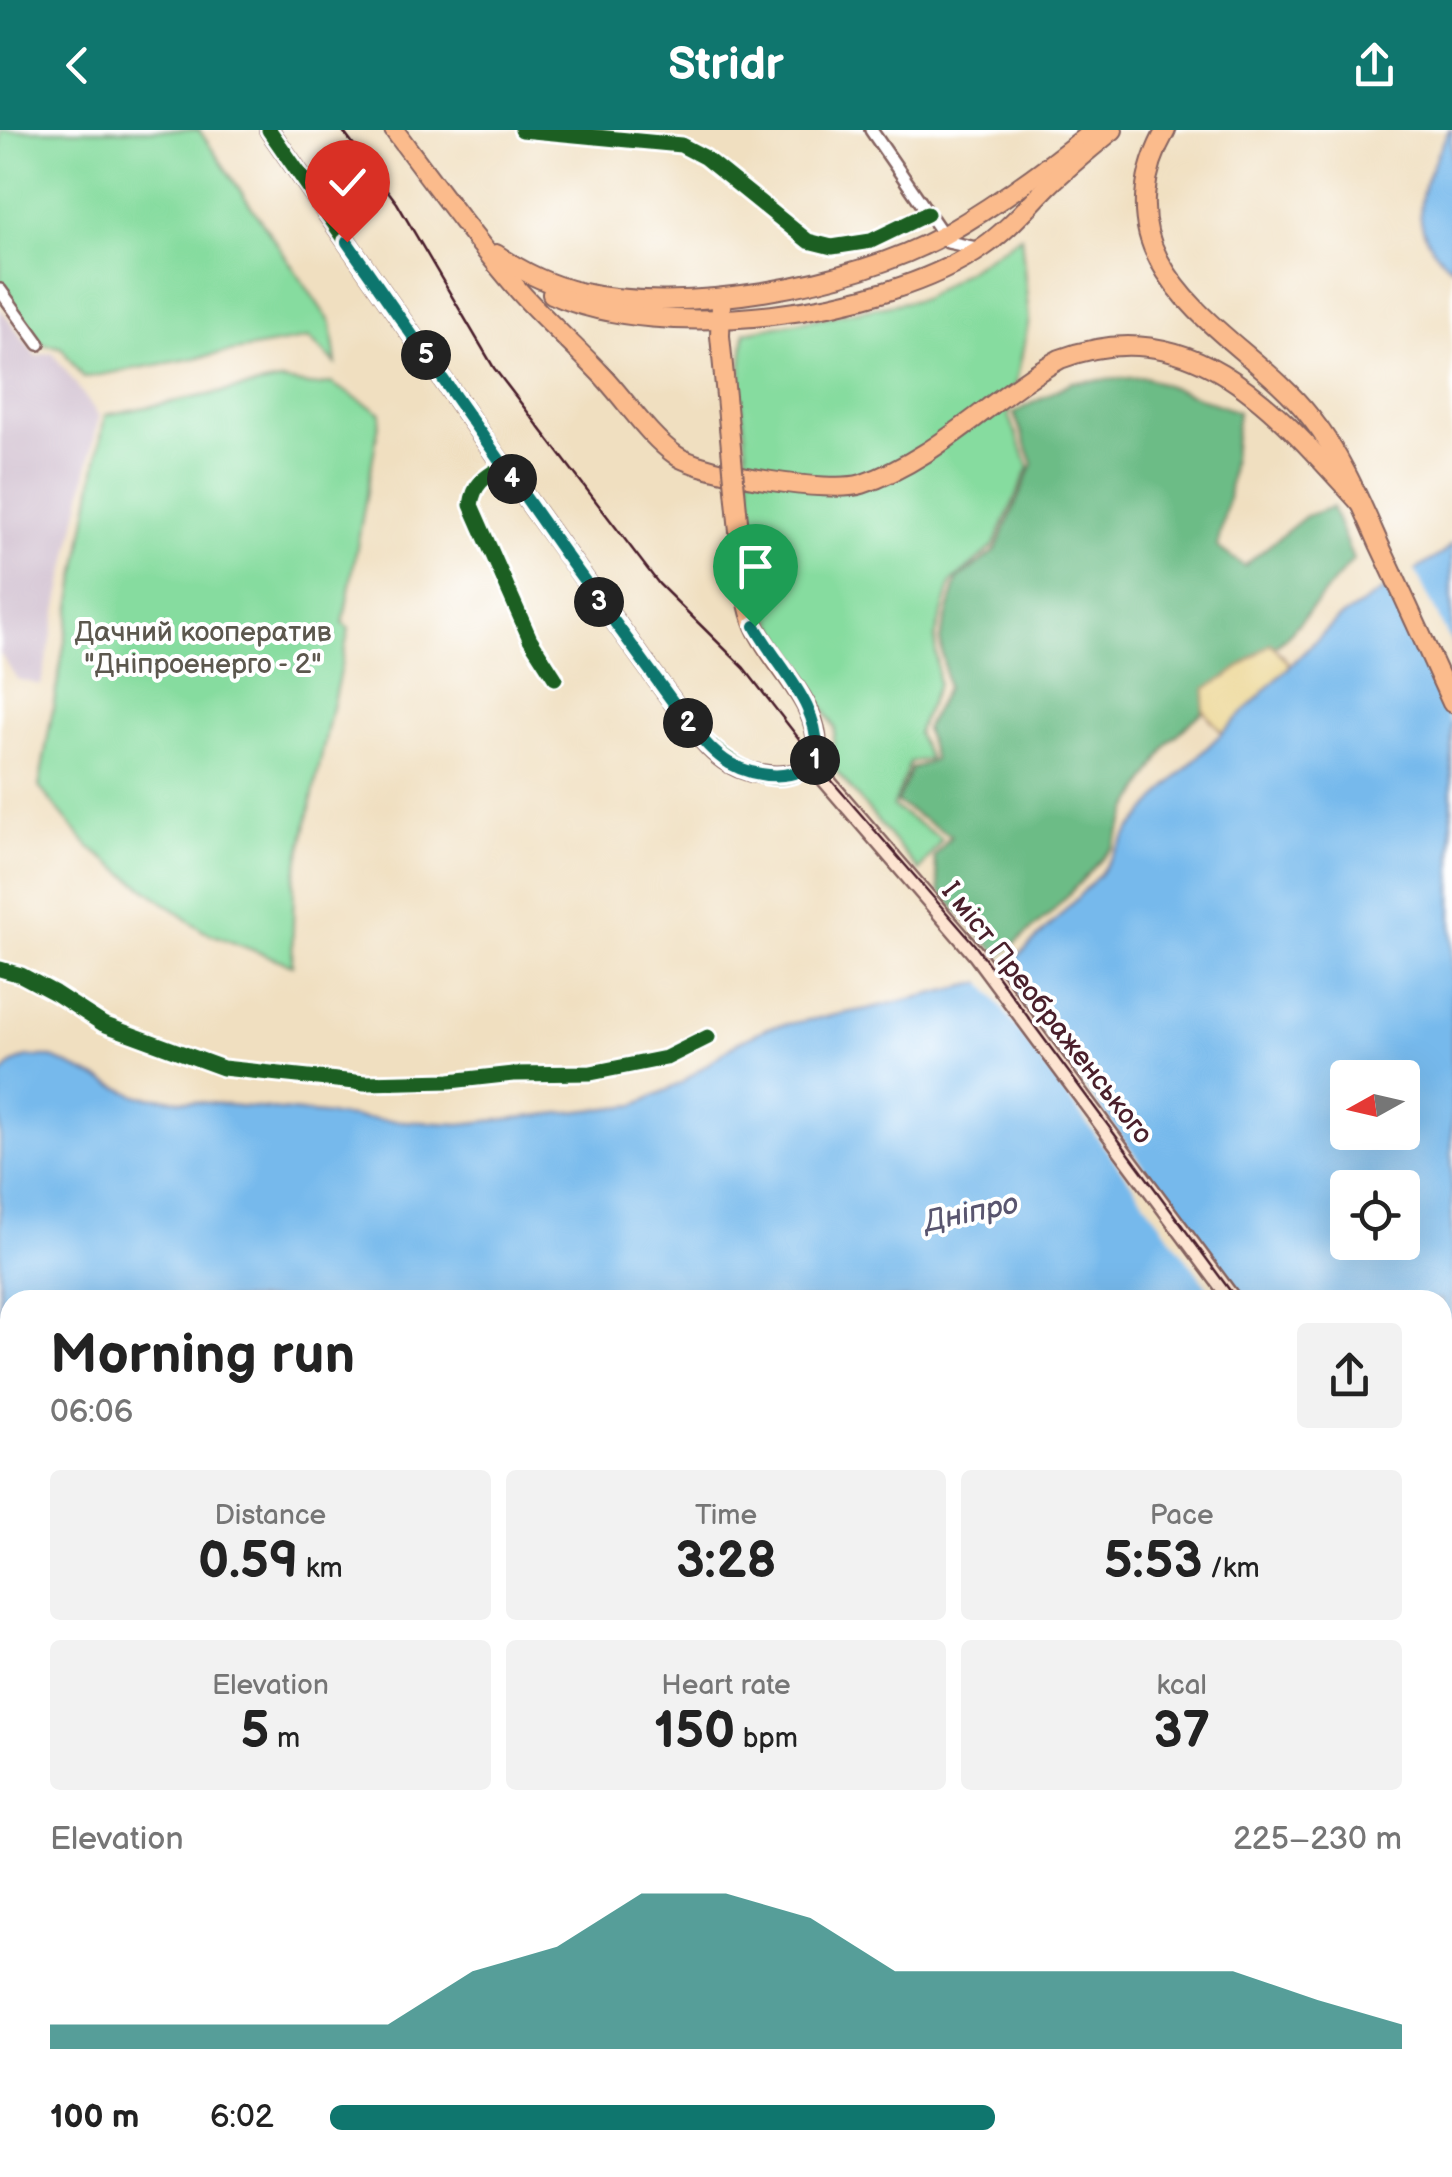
<!DOCTYPE html>
<html lang="en">
<head>
<meta charset="utf-8">
<style>
	body { margin:0; font-family:"Balsamiq Sans",sans-serif; background:#f2f2f2; color:#222; height:100vh; display:flex; flex-direction:column; font-size:38px; white-space:nowrap }
	* { box-sizing:border-box; margin:0 }
	p { font-size:32px; color:#767676 }
	.icon { flex:none; width:55px; height:55px; fill:none; stroke:currentColor; stroke-width:2; stroke-linecap:round; stroke-linejoin:round }
	.map { position:relative; flex:1; overflow:hidden }
	.sheet { position:absolute; left:0px; top:1160px; width:1452px; height:888px; display:flex; flex-direction:column; background:#fff; border-radius:30px 30px 0 0; box-shadow:0 10px 40px #0002 }
	.sheet>* { flex:none }
	.needle { width:65px; rotate:262deg }
	.tools { position:absolute; left:1330px; top:930px; display:grid; gap:20px }
	.tools a { display:grid; place-items:center; width:90px; height:90px; border-radius:10px; background:#fff; box-shadow:0 10px 40px #0002; font-size:50px }
	.pin { position:absolute; display:grid; place-items:center; width:85px; height:85px; color:#fff; margin:-102px -42px; border-radius:50% 50% 50% 0; rotate:-45deg; box-shadow:0 0 10px #0007 }
	.pin .icon { rotate:45deg }
	.km { position:absolute; width:50px; height:50px; margin:-25px; border-radius:50%; background:#222; color:#fff; font-size:28px; line-height:50px; text-align:center }
	.round { display:grid; place-items:center; flex:none; width:105px; height:105px; border-radius:10px; background:#f2f2f2 }
	.summary { display:flex; align-items:center; justify-content:space-between; height:170px; padding:0 50px }
	h1 { font-size:55px; font-weight:600; line-height:75px }
	.figures { display:grid; grid-template-columns:repeat(3,1fr); gap:15px; height:170px; padding:10px 50px }
	.figures div { display:grid; align-content:center; border-radius:10px; background:#f2f2f2; text-align:center }
	.figures b { font-size:50px; font-weight:600 }
	.figures small { font-size:28px; font-weight:400 }
	.figures p { font-size:28px }
	.chart { height:280px; padding:20px 50px }
	.chart p { display:flex; justify-content:space-between }
	.chart svg { width:100%; height:180px; margin-top:10px; fill:#0f766e; opacity:.7 }
	ul { padding:0 50px; list-style:none; font-size:32px }
	li { display:grid; grid-template-columns:160px 120px 1fr; align-items:center; height:75px }
	li i { height:25px; border-radius:12px; background:#0f766e }
	header { display:flex; justify-content:space-between; align-items:center; height:130px; padding:0 50px; background:#0f766e; color:#fff; font-size:45px; font-weight:600 }
	.map>svg:first-child { display:block }
</style>
</head>
<body>
<header><svg class="icon" aria-label="back" viewBox="0 0 24 24"><path d="M15 5l-7 7 7 7"/></svg>Stridr<svg class="icon" aria-label="share" viewBox="0 0 24 24"><path d="M12 15V3M7 8l5-5 5 5M5 13v7h14v-7"/></svg></header>
<div class="map">
<svg width="1452" height="2047" viewBox="0 0 1452 2047">
	<rect width="100%" height="100%" fill="#fff"/>
	<filter id="ink" filterUnits="userSpaceOnUse"><feTurbulence type="fractalNoise" baseFrequency=".01" numOctaves="2"/><feDisplacementMap in="SourceGraphic" scale="20" xChannelSelector="R" yChannelSelector="G"/><feConvolveMatrix kernelMatrix="1 2 1 2 8 2 1 2 1" color-interpolation-filters="sRGB"/></filter>
	<filter id="wash" filterUnits="userSpaceOnUse"><feTurbulence type="fractalNoise" baseFrequency=".0048" numOctaves="4" result="noise"/><feDisplacementMap in="SourceGraphic" scale="40" xChannelSelector="R" yChannelSelector="G"/><feGaussianBlur stdDeviation="2.25" result="paint"/><feColorMatrix in="noise" values="0 0 0 0 0 0 0 0 0 0 0 0 0 0 0 0 0 1.4 0 .05"/><feComposite in="paint" operator="in"/></filter>
	<g filter="url(#wash)">
		<rect width="100%" height="100%" fill="#f0dfc0"/>
		<polygon fill="#cfbdce" points="0,178 36,226 52,222 99,286 41,555 17,549 0,523"/>
		<g fill="#86dc9f" stroke="#687e65" stroke-width="2.5">
			<polygon points="0,0 199,0 331,193 336,234 309,208 83,248 61,217 39,214 0,162"/>
			<polygon points="1021,106 1029,190 1009,286 1029,337 993,417 951,453 935,508 938,554 917,603 929,629 910,632 893,677 942,709 919,741 831,635 835,598 761,472 740,253 745,202 922,169"/>
			<path d="M280,251C302,252 308,259 331,253L381,283L343,494L349,499L294,752L292,835L203,801L90,718L39,657L105,285Z"/>
			<polygon points="1451,1331 1452,1332 1452,1467 1443,1466 1443,1336"/>
		</g>
		<g fill="#6cbc86" stroke="#5b6e58" stroke-width="2.5">
			<polygon points="1144,247 1238,282 1228,369 1217,417 1244,436 1306,386 1332,377 1353,430 1290,503 1169,612 1129,680 1113,717 1051,783 1000,826 940,762 934,727 951,706 897,673 911,639 934,630 925,599 947,557 940,509 957,450 995,421 1033,334 1014,283 1072,252"/>
			<polygon points="1452,1799 1452,2047 561,2047 568,2038 1442,2038 1442,1804"/>
			<polygon points="264,2038 378,2038 388,2047 229,2047"/>
		</g>
		<polygon fill="#eeda9e" stroke="#9c7c64" stroke-width="2.5" points="1271,513 1291,535 1223,604 1203,580 1206,558 1227,547"/>
		<g fill="#76b9ec" stroke="#606c8c" stroke-width="2.5" fill-rule="evenodd">
			<path d="M1449,0H1452V138C1398,94 1424,52 1449,0Z"/>
			<path d="M1452,413V1331L1443,1336L1442,1170H10V1863L0,1861V947L13,933L27,927H51L137,966L383,990L460,994L635,975L680,954L738,912L767,898L867,879L983,852L1013,831L1054,792L1100,744L1130,700L1169,655L1338,489L1443,423ZM1348,948H1402V1002H1348ZM1348,1058H1402V1112H1348Z"/>
		</g>
		<g fill="#f0dfc0">
			<polygon points="1413,436 1452,515 1452,595 1387,452"/>
			<polygon points="996,837 1242,1170 1217,1170 979,847"/>
		</g>
	</g>
	<g filter="url(#ink)">
		<g fill="none" stroke-linecap="round" stroke-linejoin="round">
			<g stroke="#84625f" stroke-width="16">
				<g id="street">
					<polyline points="522,0 681,15 704,27 808,111 832,117 871,111 927,84"/>
					<polyline points="871,0 948,112 976,118"/>
					<polyline points="0,160 39,214"/>
					<path d="M503,336C485,347 474,353 471,375L530,509L555,548"/>
					<polyline points="0,839 21,845 55,863 103,894 223,938 365,953 450,951 513,944 591,943 666,928 708,907"/>
				</g>
			</g>
			<g stroke="#84625f" stroke-width="20">
				<g id="secondary">
					<polyline points="812,634 976,824 1233,1170"/>
					<polyline points="1442,1477 1452,1483"/>
					<polyline points="1442,1623 1452,1633"/>
				</g>
			</g>
			<g stroke="#84625f" stroke-width="22">
				<g id="primary">
					<path d="M269,0L503,336L689,594C701,608 713,623 729,633C754,647 799,654 816,627C824,575 775,540 755,496C744,471 744,440 740,412"/>
					<path d="M394,0C435,55 475,110 520,162C545,190 574,215 600,243C625,269 647,305 677,326C704,344 831,364 862,354C936,330 993,266 1060,229C1195,178 1279,284 1361,374"/>
					<path d="M1166,0C1143,40 1136,88 1159,130C1193,195 1267,231 1311,288C1341,325 1360,371 1379,414C1404,467 1428,520 1452,573"/>
					<path d="M496,124C521,141 549,155 579,162C681,186 852,156 944,105C996,75 1047,38 1094,0"/>
					<path d="M552,164C662,214 884,186 983,117C1008,100 1028,76 1049,55C1070,35 1091,18 1113,0"/>
					<polyline points="721,176 720,206 729,297"/>
				</g>
			</g>
			<use href="#street" stroke="#fff" stroke-width="11"/>
			<use href="#secondary" stroke="#fde4d1" stroke-width="15"/>
			<use href="#primary" stroke="#fbbb8c" stroke-width="18"/>
			<g stroke="#4a1f2b" stroke-width="2.5">
				<polyline points="342,0 397,73 494,238 659,454 744,538 831,650 974,814 1237,1170"/>
				<polyline points="1442,1484 1452,1498"/>
			</g>
			<g stroke="#84625f" stroke-width="22" stroke-linecap="butt">
				<polyline id="primary-bridge" points="729,297 740,412"/>
			</g>
			<use href="#primary-bridge" stroke="#fbbb8c" stroke-width="18"/>
			<g stroke="#fff" stroke-width="21">
				<g id="cycleway">
					<path d="M269,0L503,336L689,594C717,626 770,669 812,634"/>
					<polyline points="522,0 681,15 704,27 808,111 832,117 871,111 927,84"/>
					<path d="M503,336C485,347 474,353 471,375L530,509L555,548"/>
					<polyline points="0,839 21,845 55,863 103,894 223,938 365,953 450,951 513,944 591,943 666,928 708,907"/>
				</g>
			</g>
			<use href="#cycleway" stroke="#1b5e20" stroke-width="15"/>
		</g>
	</g>
	<g fill="none" stroke-linecap="round" stroke-linejoin="round" filter="url(#ink)">
		<g stroke="#fff" stroke-width="20">
			<path id="route" d="M347,112L568,428L689,594C701,608 713,623 729,633C754,647 799,654 816,627C823,577 777,537 755,496"/>
		</g>
		<use href="#route" stroke="#0f766e" stroke-width="12"/>
	</g>
	<g text-anchor="middle" dominant-baseline="central" stroke-width="8" stroke-linejoin="round" paint-order="stroke">
		<g font-size="28" fill="#5c584e" stroke="#fff">
			<text x="203" y="502">Дачний кооператив<tspan x="203" dy="32">"Дніпроенерго - 2"</tspan></text>
		</g>
		<g font-size="28" fill="#4a1f2b" stroke="#fff">
			<text transform="translate(1047 883) rotate(52)">I міст Преображенського</text>
		</g>
		<g font-size="30" font-style="italic" fill="#59556f" stroke="#fff">
			<text transform="translate(971 1083) rotate(-12)">Дніпро</text>
		</g>
	</g>
</svg>
<div class="tools">
<a><svg class="needle" viewBox="-14 -14 28 28"><path d="M0-13l5 13h-10z" fill="#e53935"/><path d="M0 13l5-13h-10z" fill="#767676"/></svg></a>
<a><svg class="icon" aria-label="locate" viewBox="0 0 24 24"><circle cx="12" cy="12" r="6"/><path d="M12 2v4M12 18v4M2 12h4M18 12h4"/></svg></a>
</div>
<div class="pin" style="left:755px;top:496px;background:#1e9e55"><svg class="icon" aria-label="arrive" viewBox="0 0 24 24"><path d="M6 21V4h12l-3 4 3 4H6"/></svg></div>
<div class="pin" style="left:347px;top:112px;background:#d93025"><svg class="icon" aria-label="check" viewBox="0 0 24 24"><path d="M5 12l5 5 9-10"/></svg></div>
<b class="km" style="left:815px;top:630px">1</b>
<b class="km" style="left:688px;top:593px">2</b>
<b class="km" style="left:599px;top:472px">3</b>
<b class="km" style="left:512px;top:349px">4</b>
<b class="km" style="left:426px;top:225px">5</b>
<section class="sheet">
<div class="summary"><div><h1>Morning run</h1><p>06:06</p></div><a class="round"><svg class="icon" aria-label="share" viewBox="0 0 24 24"><path d="M12 15V3M7 8l5-5 5 5M5 13v7h14v-7"/></svg></a></div>
<div class="figures">
<div><p>Distance</p><b>0.59<small> km</small></b></div>
<div><p>Time</p><b>3:28</b></div>
<div><p>Pace</p><b>5:53<small> /km</small></b></div>
</div>
<div class="figures">
<div><p>Elevation</p><b>5<small> m</small></b></div>
<div><p>Heart rate</p><b>150<small> bpm</small></b></div>
<div><p>kcal</p><b>37</b></div>
</div>
<div class="chart"><p><span>Elevation</span>225–230 m</p>
<svg viewBox="0 0 160 44" preserveAspectRatio="none"><path d="M0 44V38L10 38L20 38L30 38L40 38L50 25L60 19L70 6L80 6L90 12L100 25L110 25L120 25L130 25L140 25L150 32L160 38V44z"/></svg>
</div>
<ul>
<li><b>100 m</b>6:02<i style="width:62%"></i></li>
</ul>
</section>
</div>
</body>
</html>
